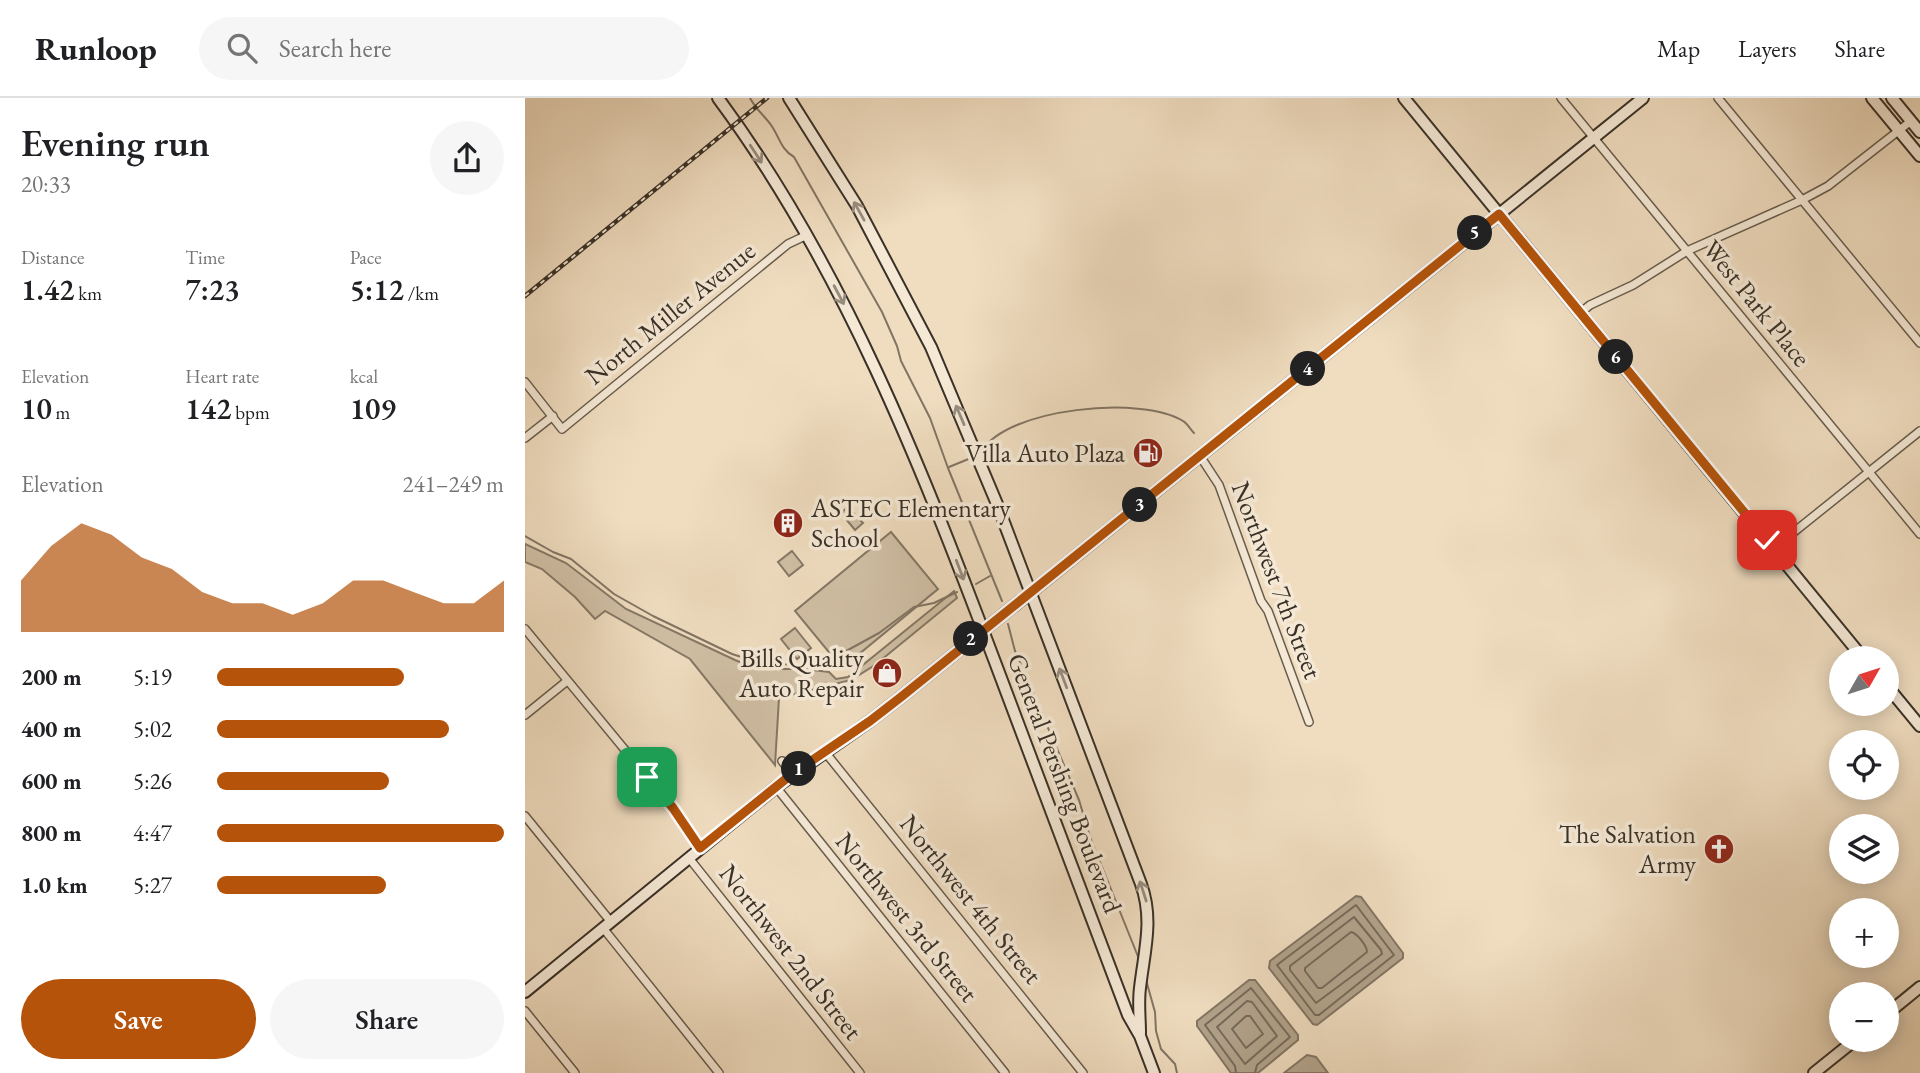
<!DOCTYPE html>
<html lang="en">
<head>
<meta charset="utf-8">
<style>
	body { margin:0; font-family:"EB Garamond",serif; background:#f6f6f6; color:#202124; height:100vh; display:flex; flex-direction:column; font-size:26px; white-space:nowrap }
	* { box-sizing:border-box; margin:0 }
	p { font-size:23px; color:#757577 }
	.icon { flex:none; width:38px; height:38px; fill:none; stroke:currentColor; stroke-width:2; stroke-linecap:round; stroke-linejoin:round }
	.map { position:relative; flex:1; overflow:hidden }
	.panel { display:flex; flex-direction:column; background:#fff; width:525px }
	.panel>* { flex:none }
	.needle { width:46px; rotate:51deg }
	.tools { position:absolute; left:1304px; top:548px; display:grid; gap:14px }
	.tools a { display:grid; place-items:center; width:70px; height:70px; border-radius:50%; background:#fff; box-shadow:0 4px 18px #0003; font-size:35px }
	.pin { position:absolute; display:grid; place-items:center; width:60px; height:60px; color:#fff; margin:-30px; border-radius:14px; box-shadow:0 4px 10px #0006 }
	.km { position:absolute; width:35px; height:35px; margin:-18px; border-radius:50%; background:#222; color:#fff; font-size:19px; line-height:35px; text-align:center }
	.round { display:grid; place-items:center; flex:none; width:74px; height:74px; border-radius:37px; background:#f6f6f6 }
	.summary { display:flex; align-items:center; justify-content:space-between; height:119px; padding:0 21px }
	h1 { font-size:38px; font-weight:600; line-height:52px }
	.stats { display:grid; grid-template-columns:repeat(3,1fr); gap:10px; height:119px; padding:7px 21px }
	.stats div { display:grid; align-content:center }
	.stats b { font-size:30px; font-weight:600 }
	.stats small { font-size:19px; font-weight:400 }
	.stats p { font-size:19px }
	.chart { height:196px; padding:14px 21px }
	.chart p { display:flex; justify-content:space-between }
	.chart svg { width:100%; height:126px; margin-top:7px; fill:#b45309; opacity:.7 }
	.button { display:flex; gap:14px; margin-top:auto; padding:14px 21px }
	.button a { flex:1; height:80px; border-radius:42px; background:#b45309; color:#fff; font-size:28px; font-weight:600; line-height:80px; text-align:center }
	.button a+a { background:#f6f6f6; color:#202124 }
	ul { padding:0 21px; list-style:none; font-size:23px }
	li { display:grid; grid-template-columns:112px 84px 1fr; align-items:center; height:52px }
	li i { height:18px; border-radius:9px; background:#b45309 }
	header { display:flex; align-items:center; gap:42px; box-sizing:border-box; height:98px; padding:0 35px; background:#fff; border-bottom:2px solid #e0e0e0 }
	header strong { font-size:33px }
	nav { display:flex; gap:38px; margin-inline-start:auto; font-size:24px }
	.search { width:490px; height:63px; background:#f6f6f6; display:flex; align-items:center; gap:18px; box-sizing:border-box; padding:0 24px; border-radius:38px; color:#757577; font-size:26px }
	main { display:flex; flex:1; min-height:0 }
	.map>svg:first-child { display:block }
</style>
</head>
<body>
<header>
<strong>Runloop</strong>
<div class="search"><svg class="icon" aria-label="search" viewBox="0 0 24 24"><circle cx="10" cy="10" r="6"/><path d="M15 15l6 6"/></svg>Search here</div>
<nav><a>Map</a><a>Layers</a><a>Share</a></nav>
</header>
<main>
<section class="panel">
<div class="summary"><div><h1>Evening run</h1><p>20:33</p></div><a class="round"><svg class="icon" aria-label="share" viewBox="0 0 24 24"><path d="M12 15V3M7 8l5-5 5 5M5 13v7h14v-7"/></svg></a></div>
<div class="stats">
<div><p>Distance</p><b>1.42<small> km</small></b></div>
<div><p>Time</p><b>7:23</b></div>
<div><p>Pace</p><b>5:12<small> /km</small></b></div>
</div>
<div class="stats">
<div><p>Elevation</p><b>10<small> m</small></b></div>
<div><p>Heart rate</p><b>142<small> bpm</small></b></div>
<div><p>kcal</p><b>109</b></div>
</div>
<div class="chart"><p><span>Elevation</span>241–249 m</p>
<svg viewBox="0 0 160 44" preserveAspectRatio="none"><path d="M0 44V26L10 14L20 6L30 10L40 18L50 22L60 30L70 34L80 34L90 38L100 34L110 26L120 26L130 30L140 34L150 34L160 26V44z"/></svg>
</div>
<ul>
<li><b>200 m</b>5:19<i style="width:65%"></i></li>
<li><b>400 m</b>5:02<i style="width:81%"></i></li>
<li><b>600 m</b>5:26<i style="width:60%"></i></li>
<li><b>800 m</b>4:47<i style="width:100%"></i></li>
<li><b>1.0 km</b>5:27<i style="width:59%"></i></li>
</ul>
<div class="button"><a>Save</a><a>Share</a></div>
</section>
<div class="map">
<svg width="1395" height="975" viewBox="0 0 1395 975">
	<rect width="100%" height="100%" fill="#f0ddc0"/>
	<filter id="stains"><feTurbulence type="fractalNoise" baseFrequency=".00286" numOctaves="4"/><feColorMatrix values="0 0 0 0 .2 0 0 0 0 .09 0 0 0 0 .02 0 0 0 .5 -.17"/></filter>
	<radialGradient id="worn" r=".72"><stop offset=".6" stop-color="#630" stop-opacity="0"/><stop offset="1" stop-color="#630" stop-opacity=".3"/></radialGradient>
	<g fill="#d1c0a6" stroke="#857866" stroke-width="2">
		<polygon points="323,409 338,425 330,432 316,415"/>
		<polygon points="366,434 413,491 317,570 270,513"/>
		<polygon points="0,446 41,465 101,511 210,562 233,571 280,571 304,574 311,581 323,579 429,493 432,500 350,567 326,582 254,600 250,667 165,561 80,513 70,521 50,499 17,471 0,464"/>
		<polygon points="267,453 278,467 264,478 253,464"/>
		<polygon points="270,530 286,550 272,561 256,541"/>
	</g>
	<g fill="#b2a38c" stroke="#827564" stroke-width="2">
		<polygon points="831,798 836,799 878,855 878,860 792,927 788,926 744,870 745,863"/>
		<polygon points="724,882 730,882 773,937 773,942 733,975 706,975 672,928 672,923"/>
		<polygon points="782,957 791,959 803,975 759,975"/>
	</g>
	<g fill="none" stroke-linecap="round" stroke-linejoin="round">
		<g stroke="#766a5a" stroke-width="2">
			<polygon points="831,807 869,857 794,917 790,917 752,867"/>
			<polygon points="829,819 856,852 857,856 791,905 765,872 765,868"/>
			<path d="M826,834C832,835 842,848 842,854L797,890H793L780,873V870Z"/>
			<polygon points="722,903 727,904 752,938 720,966 692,929"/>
			<polygon points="721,918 725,918 738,936 721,950 707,931"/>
			<polyline points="711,975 710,968 680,927 726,890 765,939 732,967 730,975"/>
		</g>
		<g stroke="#827564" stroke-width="2">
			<path d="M225,0C232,13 239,17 246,27C254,38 256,52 269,59L357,214L372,248L376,263L405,320L423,370L477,503"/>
			<path d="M457,353C482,310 617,297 658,323C662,325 665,331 669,335"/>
			<polyline points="424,369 446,360"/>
			<polyline points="0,438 28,454 46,461 89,496 128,518 207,556 235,565 273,567 312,558 354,535 389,509 409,505 432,494"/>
			<polyline points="451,486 465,478"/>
			<polyline points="483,526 490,553 554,702 565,739 614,861"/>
			<polyline points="621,882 630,914 631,933 636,951 650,966 652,975"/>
		</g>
		<g stroke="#675c4d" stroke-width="10">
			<g id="street">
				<polyline points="1036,0 1395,436"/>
				<polyline points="1193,0 1395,245"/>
				<polyline points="1055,215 1065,207 1108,187 1162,153 1277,102 1303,88 1386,23"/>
				<polyline points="0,284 37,331 263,146 282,137"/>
				<polyline points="0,340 28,318"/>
				<polyline points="675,358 694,387 736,503 743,513 784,624"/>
				<polyline points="1249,450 1395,333"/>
				<polyline points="0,531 148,710 175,750"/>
				<polyline points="0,617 42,583"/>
				<polyline points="300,654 558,975"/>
				<polyline points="257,663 267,676"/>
				<polyline points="251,689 480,975"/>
				<polyline points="0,718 86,824"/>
				<polyline points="164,760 335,975"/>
				<polyline points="78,830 194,975"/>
				<polyline points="0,913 50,975"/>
			</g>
		</g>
		<g stroke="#393127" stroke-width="14">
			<g id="secondary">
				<path d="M193,0C319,170 396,368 470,564C514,682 559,799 603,917L615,938L629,975"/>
				<path d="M264,0L332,108L406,249L472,406L616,786C629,822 619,854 615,890C613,905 615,920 615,935"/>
				<polyline points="879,0 1338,560"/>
				<polyline points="1347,0 1395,58"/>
				<polyline points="1367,0 1395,34"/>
				<polyline points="1362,588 1395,628"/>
				<polyline points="0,894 251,689 345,623 376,599 1118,0"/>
				<polyline points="1362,916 1395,889"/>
				<polyline points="1289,975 1330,942"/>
			</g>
		</g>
		<use href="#street" stroke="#f5e9d6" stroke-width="7"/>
		<use href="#secondary" stroke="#f5e9d6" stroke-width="10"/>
		<g stroke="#393127" stroke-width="4.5">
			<polyline id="rail" points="0,198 242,0"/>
		</g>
		<use href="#rail" stroke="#f5e9d6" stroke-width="2" stroke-dasharray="5" stroke-linecap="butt"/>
	</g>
	<defs><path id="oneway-shaft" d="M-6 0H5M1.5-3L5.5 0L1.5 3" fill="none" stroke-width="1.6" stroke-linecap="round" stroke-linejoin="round" transform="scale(1.75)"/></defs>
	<g stroke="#978d7e">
		<use href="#oneway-shaft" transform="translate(231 56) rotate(57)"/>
		<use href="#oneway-shaft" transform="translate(334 113) rotate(-119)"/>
		<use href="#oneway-shaft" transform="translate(314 197) rotate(62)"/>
		<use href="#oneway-shaft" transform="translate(435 317) rotate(-113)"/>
		<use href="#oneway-shaft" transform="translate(435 472) rotate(69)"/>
		<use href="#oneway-shaft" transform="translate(538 580) rotate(-111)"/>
		<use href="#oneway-shaft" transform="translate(618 793) rotate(-108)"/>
	</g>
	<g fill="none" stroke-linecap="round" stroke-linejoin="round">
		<g stroke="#fff" stroke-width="14">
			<polyline id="route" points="122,679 148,710 175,750 267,676 345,623 376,599 974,116 1242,442"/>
		</g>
		<use href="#route" stroke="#b45309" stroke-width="9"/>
	</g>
	<defs>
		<g id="fuel-disc" transform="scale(1.575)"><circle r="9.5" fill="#8f2418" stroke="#f5e9d6"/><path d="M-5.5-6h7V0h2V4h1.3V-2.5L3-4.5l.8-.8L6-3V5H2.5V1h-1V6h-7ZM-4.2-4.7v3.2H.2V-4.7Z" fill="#fff"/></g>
		<g id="building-disc" transform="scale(1.575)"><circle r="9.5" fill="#8f2418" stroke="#f5e9d6"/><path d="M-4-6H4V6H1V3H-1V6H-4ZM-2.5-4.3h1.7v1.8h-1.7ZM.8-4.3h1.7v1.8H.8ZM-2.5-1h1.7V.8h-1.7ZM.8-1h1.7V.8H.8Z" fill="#fff"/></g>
		<g id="shop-disc" transform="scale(1.575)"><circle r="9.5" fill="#8f2418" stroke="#f5e9d6"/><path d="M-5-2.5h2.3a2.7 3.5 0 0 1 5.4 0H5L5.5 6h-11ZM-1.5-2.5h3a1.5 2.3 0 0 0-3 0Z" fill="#fff"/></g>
		<g id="church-disc" transform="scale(1.575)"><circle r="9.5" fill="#8f2418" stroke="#f5e9d6"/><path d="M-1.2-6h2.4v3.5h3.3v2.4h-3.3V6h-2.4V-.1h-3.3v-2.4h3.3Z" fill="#fff"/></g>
	</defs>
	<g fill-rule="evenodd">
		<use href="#fuel-disc" x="623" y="355"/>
		<use href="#building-disc" x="263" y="425"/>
		<use href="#shop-disc" x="362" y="575"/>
		<use href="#church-disc" x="1194" y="751"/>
	</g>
	<g text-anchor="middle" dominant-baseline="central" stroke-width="7" stroke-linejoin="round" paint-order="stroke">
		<g font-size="26" fill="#393127" stroke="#f5e9d6">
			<text transform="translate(1232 205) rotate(51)">West Park Place</text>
			<text transform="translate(145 215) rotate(-39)">North Miller Avenue</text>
			<text transform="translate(752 482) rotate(69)">Northwest 7th Street</text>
			<text transform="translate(540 685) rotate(69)">General Pershing Boulevard</text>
			<text transform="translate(446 801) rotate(51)">Northwest 4th Street</text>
			<text transform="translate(382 819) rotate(51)">Northwest 3rd Street</text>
			<text transform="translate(266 854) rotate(52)">Northwest 2nd Street</text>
		</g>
		<g font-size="26" fill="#393127" stroke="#f5e9d6" text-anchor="end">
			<text x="600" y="355">Villa Auto Plaza</text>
			<text x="286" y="410" text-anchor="start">ASTEC Elementary<tspan x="286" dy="30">School</tspan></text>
			<text x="339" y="560">Bills Quality<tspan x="339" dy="30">Auto Repair</tspan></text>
			<text x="1171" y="736">The Salvation<tspan x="1171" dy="30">Army</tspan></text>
		</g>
	</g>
	<rect width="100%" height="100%" filter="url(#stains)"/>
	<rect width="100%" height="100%" fill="url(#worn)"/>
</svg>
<div class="tools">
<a><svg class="needle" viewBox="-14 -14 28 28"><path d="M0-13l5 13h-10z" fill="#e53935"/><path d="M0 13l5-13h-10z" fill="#757577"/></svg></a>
<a><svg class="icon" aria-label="locate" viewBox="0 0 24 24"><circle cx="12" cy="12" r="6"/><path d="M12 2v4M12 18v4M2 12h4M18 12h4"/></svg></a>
<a><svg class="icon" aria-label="layers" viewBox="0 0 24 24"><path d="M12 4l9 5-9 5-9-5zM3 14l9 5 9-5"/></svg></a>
<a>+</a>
<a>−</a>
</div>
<div class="pin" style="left:122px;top:679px;background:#1e9e55"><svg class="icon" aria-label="arrive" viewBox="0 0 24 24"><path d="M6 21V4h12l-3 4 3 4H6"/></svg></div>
<div class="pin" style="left:1242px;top:442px;background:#d93025"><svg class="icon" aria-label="check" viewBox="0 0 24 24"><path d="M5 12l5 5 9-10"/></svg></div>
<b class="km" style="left:274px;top:671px">1</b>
<b class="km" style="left:446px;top:541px">2</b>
<b class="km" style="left:615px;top:407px">3</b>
<b class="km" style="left:783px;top:271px">4</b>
<b class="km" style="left:950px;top:135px">5</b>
<b class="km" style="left:1091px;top:259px">6</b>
</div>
</main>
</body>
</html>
